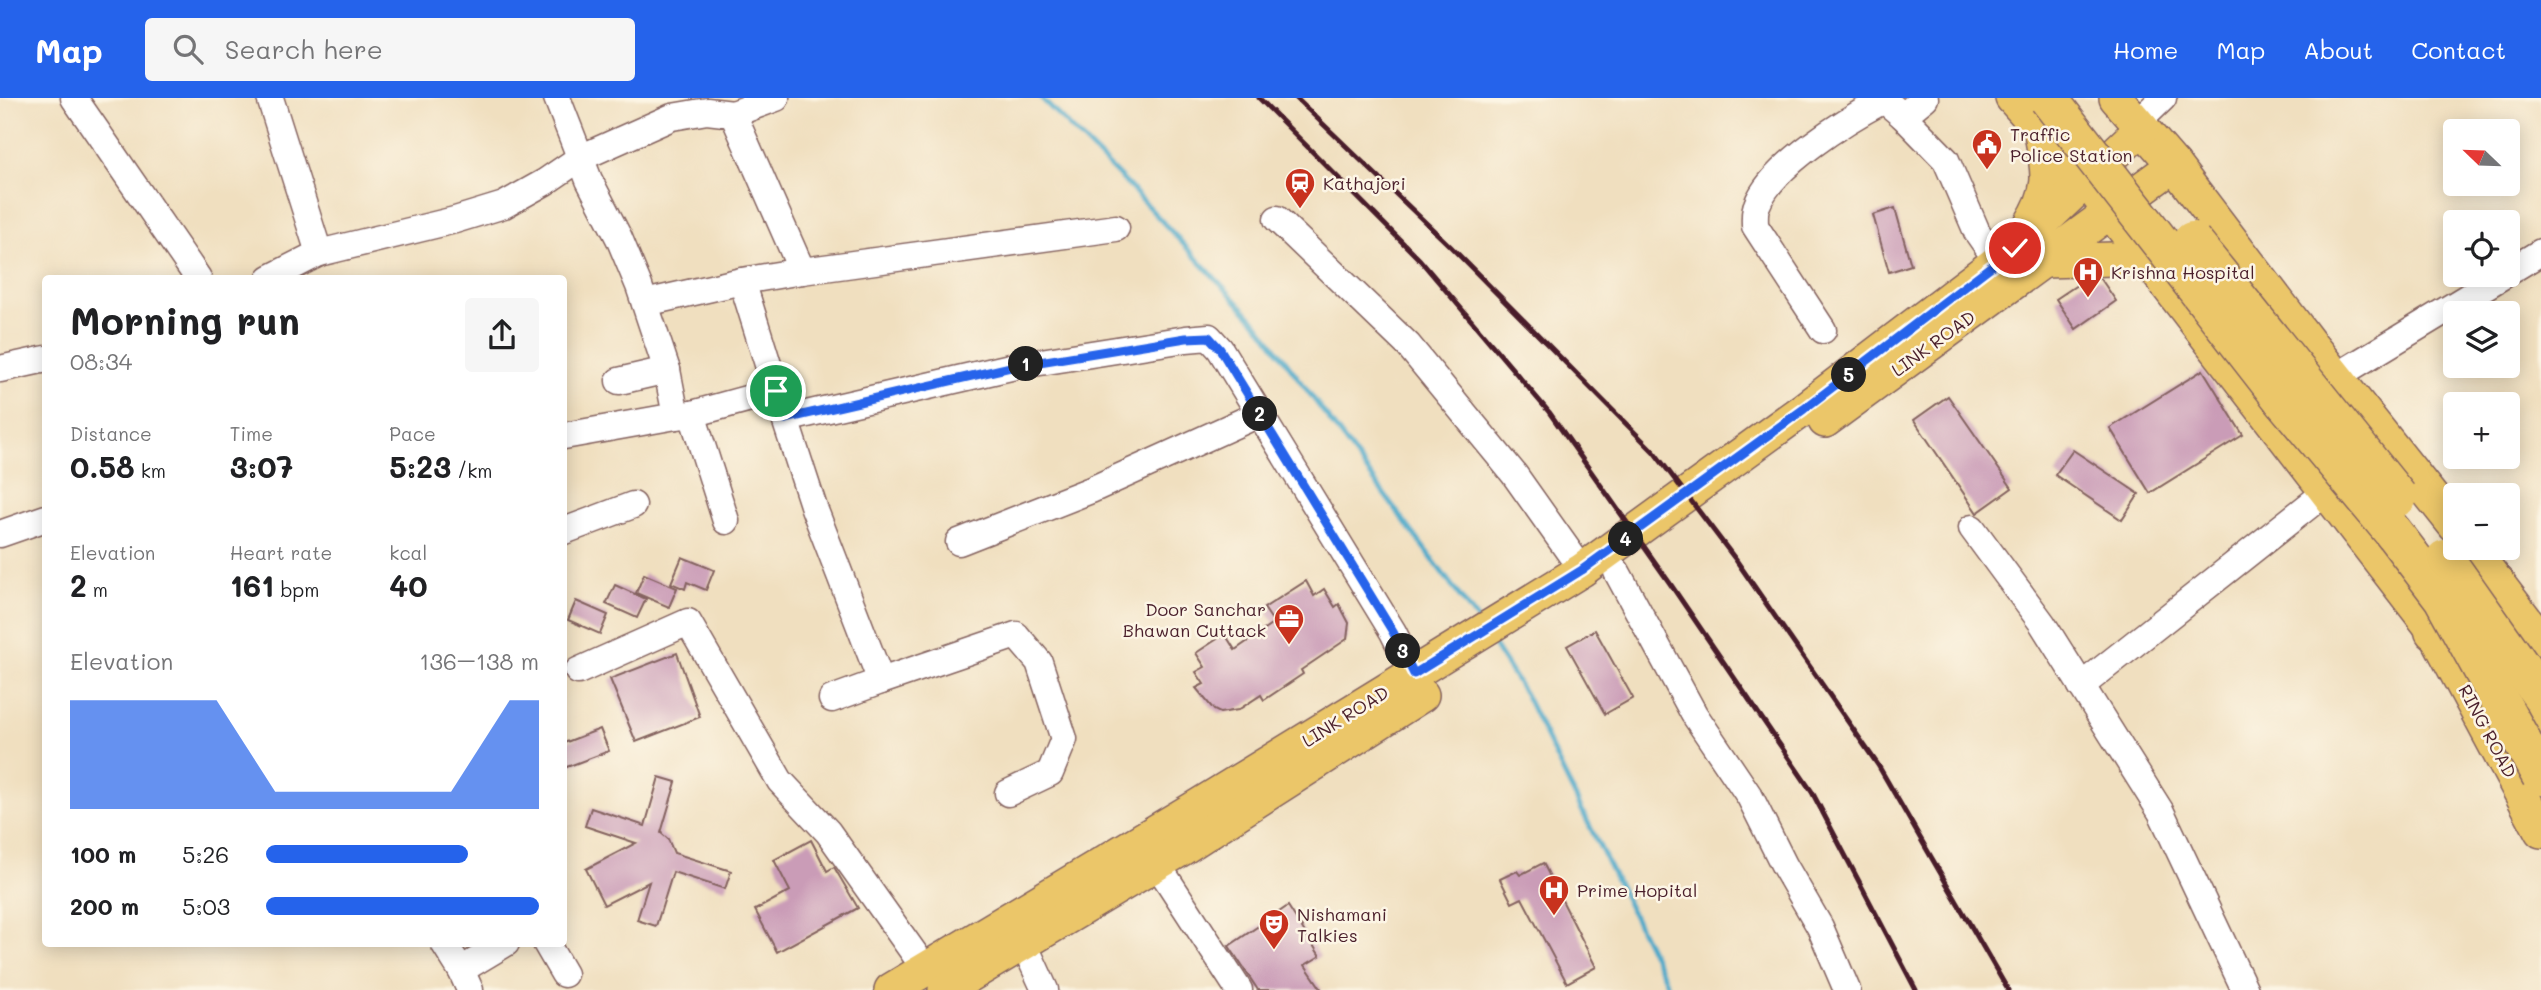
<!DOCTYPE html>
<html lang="en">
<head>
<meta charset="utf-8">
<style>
	body { margin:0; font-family:Mali,sans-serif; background:#f6f6f6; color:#202124; height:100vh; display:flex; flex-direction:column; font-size:26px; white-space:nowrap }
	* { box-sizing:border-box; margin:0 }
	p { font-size:23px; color:#757577 }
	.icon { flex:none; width:38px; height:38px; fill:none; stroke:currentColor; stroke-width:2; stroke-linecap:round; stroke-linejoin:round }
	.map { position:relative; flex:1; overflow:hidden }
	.sheet { position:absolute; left:42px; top:177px; width:525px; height:672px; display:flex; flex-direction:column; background:#fff; border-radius:7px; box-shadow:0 4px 18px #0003 }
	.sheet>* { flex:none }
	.needle { width:46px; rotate:293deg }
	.controls { position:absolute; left:2443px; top:21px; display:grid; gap:14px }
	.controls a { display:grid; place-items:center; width:77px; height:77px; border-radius:7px; background:#fff; box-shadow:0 4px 18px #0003; font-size:35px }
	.pin { position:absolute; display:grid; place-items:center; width:60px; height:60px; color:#fff; margin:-30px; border:4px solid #fff; border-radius:50%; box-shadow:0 2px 7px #0007 }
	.km { position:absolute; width:35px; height:35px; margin:-18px; border-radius:50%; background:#222; color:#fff; font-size:19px; line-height:35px; text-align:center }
	.round { display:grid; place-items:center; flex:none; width:74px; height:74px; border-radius:7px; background:#f6f6f6 }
	.headline { display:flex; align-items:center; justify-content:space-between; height:119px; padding:0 28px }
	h1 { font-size:38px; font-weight:700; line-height:52px }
	.figures { display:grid; grid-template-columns:repeat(3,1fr); gap:10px; height:119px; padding:7px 28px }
	.figures div { display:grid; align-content:center }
	.figures b { font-size:30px; font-weight:700 }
	.figures small { font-size:19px; font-weight:400 }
	.figures p { font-size:19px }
	.chart { height:196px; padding:14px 28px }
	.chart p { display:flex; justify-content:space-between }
	.chart svg { width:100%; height:126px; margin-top:7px; fill:#2563eb; opacity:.7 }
	ul { padding:0 28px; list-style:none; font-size:23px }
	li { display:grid; grid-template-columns:112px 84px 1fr; align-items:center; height:52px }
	li i { height:18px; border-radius:9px; background:#2563eb }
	header { display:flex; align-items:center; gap:42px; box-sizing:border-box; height:98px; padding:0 35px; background:#2563eb; color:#fff }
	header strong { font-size:33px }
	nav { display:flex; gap:38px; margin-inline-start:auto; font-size:24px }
	.search { width:490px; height:63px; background:#f6f6f6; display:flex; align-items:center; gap:18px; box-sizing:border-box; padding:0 24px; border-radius:7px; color:#757577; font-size:26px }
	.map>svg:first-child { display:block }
</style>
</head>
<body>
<header>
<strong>Map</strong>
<div class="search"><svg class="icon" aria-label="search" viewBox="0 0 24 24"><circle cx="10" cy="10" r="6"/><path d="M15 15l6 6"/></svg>Search here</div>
<nav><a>Home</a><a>Map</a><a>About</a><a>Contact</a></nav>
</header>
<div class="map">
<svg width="2541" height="892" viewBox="0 0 2541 892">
	<rect width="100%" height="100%" fill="#fcf5e5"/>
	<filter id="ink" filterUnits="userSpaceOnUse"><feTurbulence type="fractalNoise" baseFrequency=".0143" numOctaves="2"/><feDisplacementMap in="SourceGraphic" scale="14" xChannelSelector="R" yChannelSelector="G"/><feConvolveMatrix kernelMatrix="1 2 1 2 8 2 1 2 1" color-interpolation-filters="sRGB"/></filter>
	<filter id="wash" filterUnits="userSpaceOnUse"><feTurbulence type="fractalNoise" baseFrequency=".00686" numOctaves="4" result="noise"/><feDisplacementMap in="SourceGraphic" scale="28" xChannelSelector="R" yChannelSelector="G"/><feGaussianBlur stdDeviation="1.57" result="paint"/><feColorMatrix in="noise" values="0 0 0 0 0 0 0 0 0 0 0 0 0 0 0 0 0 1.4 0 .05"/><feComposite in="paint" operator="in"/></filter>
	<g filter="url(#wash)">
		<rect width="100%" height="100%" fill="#f0dfbf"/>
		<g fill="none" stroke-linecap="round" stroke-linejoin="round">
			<g stroke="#4aa8c9" stroke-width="5">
				<polyline points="1041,0 1129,88 1259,227 1478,523"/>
				<polyline points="1491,543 1525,596 1670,892"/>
			</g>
		</g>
		<g id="blocks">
			<g fill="#ca9cb7">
				<polygon points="1895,110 1911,167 1889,174 1873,117"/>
				<polygon points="2086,181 2101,181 2116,203 2076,231 2056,201"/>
				<polygon points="2203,272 2243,337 2150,395 2110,330"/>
				<polygon points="1948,298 2012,390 1977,415 1914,322"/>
				<polygon points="2073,352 2139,396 2122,422 2055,377"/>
				<polygon points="682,459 714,472 706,492 687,484 685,491 671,485"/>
				<polygon points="644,476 677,490 669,509 636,495"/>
				<polygon points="1306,483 1314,498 1324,491 1335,509 1339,506 1349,525 1347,541 1301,572 1303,576 1264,602 1261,597 1238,612 1220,615 1214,612 1196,590 1204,586 1196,574 1205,569 1196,555 1225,536 1235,552 1274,525 1264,510"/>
				<polygon points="615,487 646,501 637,520 606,506"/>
				<polygon points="576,503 608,517 600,536 568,522"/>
				<polygon points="1595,532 1633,600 1605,616 1567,548"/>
				<polygon points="677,555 700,619 636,644 610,581"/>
				<polygon points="600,631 609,653 564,670 564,645"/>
				<polygon points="659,679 676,684 661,735 668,741 674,755 731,773 725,791 673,774 656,828 637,822 649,784 604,807 586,771 636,745 585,728 591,710 645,728"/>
				<polygon points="811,742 827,773 834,769 858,810 777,854 755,812 790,793 774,762"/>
				<polygon points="1543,765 1596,869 1567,885 1522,800 1512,805 1500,781 1517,773 1520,777"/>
				<polygon points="1288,808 1320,858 1305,867 1322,892 1258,892 1229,848"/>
			</g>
		</g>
	</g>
	<g filter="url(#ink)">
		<use href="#blocks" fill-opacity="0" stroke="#84625f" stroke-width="2"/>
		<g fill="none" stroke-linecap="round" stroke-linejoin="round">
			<g stroke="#84625f" stroke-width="29">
				<g id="minor">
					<polyline points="74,0 198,180"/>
					<polyline points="270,0 319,155"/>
					<polyline points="557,0 589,82 619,140 639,188 667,272 676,318 564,338"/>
					<polyline points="776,0 733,16 802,173"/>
					<polyline points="1925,0 1903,18 1946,62 1977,134 1998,164"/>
					<polyline points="2137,25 2163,0"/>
					<polyline points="1277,121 1408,247 1514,376 1582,472"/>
					<polyline points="1116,130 802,173 742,183 785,321 1015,268 1186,241 1209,239 1220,251 1393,534 1414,576"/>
					<polyline points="2508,174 2541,154"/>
					<polyline points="270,180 319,155 455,122 504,107 545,84 580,60 672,19 707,13 733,16"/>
					<polyline points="645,205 742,183"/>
					<path d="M1823,232L1755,128C1755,121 1754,113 1757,107C1772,67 1848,21 1884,2L1903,18"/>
					<polyline points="0,271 46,261"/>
					<polyline points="2337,278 2504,177"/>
					<polyline points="619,283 667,272"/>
					<polyline points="692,316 776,293"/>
					<polyline points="676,318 692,316 726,423"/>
					<polyline points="785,321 814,410 881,583 832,601"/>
					<polyline points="1972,430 2042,525 2161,714 2245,892"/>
					<polyline points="564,433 633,407"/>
					<polyline points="0,436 46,420"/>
					<polyline points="959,444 1091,392 1259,316"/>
					<polyline points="1617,474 1694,616 1750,699 1784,767 1820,829 1847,892"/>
					<polyline points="578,573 688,524 780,683 828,734 926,872"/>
					<polyline points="881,583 1016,537 1039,564 1064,641 1050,675 1008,695"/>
					<polyline points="2081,588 2326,394"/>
					<polyline points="1157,766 1239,892"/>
					<polyline points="444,845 461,872 470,892"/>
					<polyline points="546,845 564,876"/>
					<polyline points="1024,846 1045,892"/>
					<polyline points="461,872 506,845"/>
				</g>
			</g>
			<g stroke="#84625f" stroke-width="36">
				<g id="major">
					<polyline points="2012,0 2085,81 2434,533 2541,733"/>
					<polyline points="2116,0 2174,67 2310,246 2455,428"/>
					<path d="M2030,127C2054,89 2048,73 2040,31"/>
					<polyline points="2045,163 2147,160"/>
					<polyline points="1825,323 2174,67"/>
					<polyline points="2471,450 2541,542"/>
					<polyline points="891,892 1193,711 1582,472 1804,311 2015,150 2142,30"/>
					<polyline points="945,892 1180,752 1422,597"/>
				</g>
			</g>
			<g stroke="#84625f" stroke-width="41">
				<polyline id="highway" points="2434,533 2516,593 2541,627"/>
			</g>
			<use href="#minor" stroke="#fff" stroke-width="26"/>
			<use href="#major" stroke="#ebc669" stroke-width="33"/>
			<use href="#highway" stroke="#ebc669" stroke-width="38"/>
			<g stroke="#4a1f2b" stroke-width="5">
				<polyline points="1259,0 1420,162 1549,314 1669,484 1812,694 1916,892"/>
				<polyline points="1296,0 1450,148 1654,354 1736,462 1878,667 2008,892"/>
			</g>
			<g stroke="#84625f" stroke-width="41" stroke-linecap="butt">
				<g id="highway-bridge">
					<polyline points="2048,0 2283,302 2392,433 2443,500 2541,678"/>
					<polyline points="2192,143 2398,399"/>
					<polyline points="2445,461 2541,597"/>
				</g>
			</g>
			<use href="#highway-bridge" stroke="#ebc669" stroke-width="38"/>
		</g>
	</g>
	<g fill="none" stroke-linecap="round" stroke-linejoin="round" filter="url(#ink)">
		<g stroke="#fff" stroke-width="14">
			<polyline id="route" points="776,293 785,321 1015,268 1186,240 1209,239 1220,251 1393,534 1414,576 1582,472 1804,311 2015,150"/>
		</g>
		<use href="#route" stroke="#2563eb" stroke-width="9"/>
	</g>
	<defs>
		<g id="civic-pin" transform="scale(1.575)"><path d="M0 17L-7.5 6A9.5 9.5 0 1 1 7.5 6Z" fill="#c8321e" stroke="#fcf5e5"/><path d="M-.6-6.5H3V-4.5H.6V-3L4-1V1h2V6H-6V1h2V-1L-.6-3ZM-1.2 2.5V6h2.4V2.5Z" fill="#fff"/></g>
		<g id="station-pin" transform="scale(1.575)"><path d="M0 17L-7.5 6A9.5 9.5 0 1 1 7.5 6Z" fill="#c8321e" stroke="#fcf5e5"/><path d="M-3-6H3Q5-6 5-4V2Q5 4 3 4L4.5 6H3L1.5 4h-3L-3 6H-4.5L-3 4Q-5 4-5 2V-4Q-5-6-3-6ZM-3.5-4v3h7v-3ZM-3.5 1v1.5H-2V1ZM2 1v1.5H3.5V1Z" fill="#fff"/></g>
		<g id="hospital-pin" transform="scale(1.575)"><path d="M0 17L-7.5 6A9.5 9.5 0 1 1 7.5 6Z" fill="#c8321e" stroke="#fcf5e5"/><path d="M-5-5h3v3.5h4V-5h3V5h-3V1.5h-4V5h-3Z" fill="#fff"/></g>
		<g id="office-pin" transform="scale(1.575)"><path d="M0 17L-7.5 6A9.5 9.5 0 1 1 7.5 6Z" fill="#c8321e" stroke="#fcf5e5"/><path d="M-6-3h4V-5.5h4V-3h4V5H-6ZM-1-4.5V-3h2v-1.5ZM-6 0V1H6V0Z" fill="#fff"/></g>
		<g id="theatre-pin" transform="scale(1.575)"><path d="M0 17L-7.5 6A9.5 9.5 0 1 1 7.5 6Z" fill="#c8321e" stroke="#fcf5e5"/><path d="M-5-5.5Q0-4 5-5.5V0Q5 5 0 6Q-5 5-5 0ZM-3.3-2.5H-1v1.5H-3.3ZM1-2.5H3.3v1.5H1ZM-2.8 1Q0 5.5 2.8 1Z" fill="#fff"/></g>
	</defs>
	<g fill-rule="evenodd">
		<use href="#civic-pin" x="1987" y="46"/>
		<use href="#station-pin" x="1300" y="85"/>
		<use href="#hospital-pin" x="2088" y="174"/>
		<use href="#office-pin" x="1289" y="521"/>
		<use href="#hospital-pin" x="1554" y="792"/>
		<use href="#theatre-pin" x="1274" y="826"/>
	</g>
	<g text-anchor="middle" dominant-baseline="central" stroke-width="5" stroke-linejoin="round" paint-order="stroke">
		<g font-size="18" fill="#4a1f2b" stroke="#fcf5e5" text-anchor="start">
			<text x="2010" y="36">Traffic<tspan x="2010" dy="21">Police Station</tspan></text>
			<text x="1323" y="85">Kathajori</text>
			<text x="2111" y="174">Krishna Hospital</text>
			<text x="1266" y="511" text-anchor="end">Door Sanchar<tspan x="1266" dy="21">Bhawan Cuttack</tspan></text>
			<text x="1577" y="792">Prime Hopital</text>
			<text x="1297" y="816">Nishamani<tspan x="1297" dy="21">Talkies</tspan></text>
		</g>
		<g font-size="18" fill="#4a1f2b" stroke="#fcf5e5">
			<text transform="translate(1933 245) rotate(-36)">LINK ROAD</text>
			<text transform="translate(1345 618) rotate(-32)">LINK ROAD</text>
			<text transform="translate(2488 633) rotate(62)">RING ROAD</text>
		</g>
	</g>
</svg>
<div class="controls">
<a><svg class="needle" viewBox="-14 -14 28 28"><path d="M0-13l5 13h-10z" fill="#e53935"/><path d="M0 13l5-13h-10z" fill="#757577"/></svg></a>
<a><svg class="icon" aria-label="locate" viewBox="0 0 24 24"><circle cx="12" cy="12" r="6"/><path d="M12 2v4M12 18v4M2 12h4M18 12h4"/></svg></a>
<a><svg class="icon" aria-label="layers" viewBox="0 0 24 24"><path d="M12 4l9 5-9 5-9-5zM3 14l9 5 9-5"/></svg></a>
<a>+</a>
<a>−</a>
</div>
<div class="pin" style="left:776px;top:293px;background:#1e9e55"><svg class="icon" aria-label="arrive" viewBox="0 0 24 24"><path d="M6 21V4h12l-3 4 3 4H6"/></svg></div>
<div class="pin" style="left:2015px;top:150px;background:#d93025"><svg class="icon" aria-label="check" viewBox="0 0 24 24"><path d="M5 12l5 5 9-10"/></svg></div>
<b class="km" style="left:1026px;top:266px">1</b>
<b class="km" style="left:1260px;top:316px">2</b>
<b class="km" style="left:1403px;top:553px">3</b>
<b class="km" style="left:1626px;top:441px">4</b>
<b class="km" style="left:1849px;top:277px">5</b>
<section class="sheet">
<div class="headline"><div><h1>Morning run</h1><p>08:34</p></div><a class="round"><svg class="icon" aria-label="share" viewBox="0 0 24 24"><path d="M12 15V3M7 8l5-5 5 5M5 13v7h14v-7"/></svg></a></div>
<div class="figures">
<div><p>Distance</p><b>0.58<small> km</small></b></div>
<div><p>Time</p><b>3:07</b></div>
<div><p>Pace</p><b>5:23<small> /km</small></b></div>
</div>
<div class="figures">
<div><p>Elevation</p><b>2<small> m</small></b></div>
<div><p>Heart rate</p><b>161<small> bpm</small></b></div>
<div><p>kcal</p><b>40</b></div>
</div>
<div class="chart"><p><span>Elevation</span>136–138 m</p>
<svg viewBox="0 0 160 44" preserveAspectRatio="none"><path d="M0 44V6L10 6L20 6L30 6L40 6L50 6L60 22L70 38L80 38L90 38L100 38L110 38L120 38L130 38L140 22L150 6L160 6V44z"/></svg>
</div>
<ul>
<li><b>100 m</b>5:26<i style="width:74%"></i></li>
<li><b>200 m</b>5:03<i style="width:100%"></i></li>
</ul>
</section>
</div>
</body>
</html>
